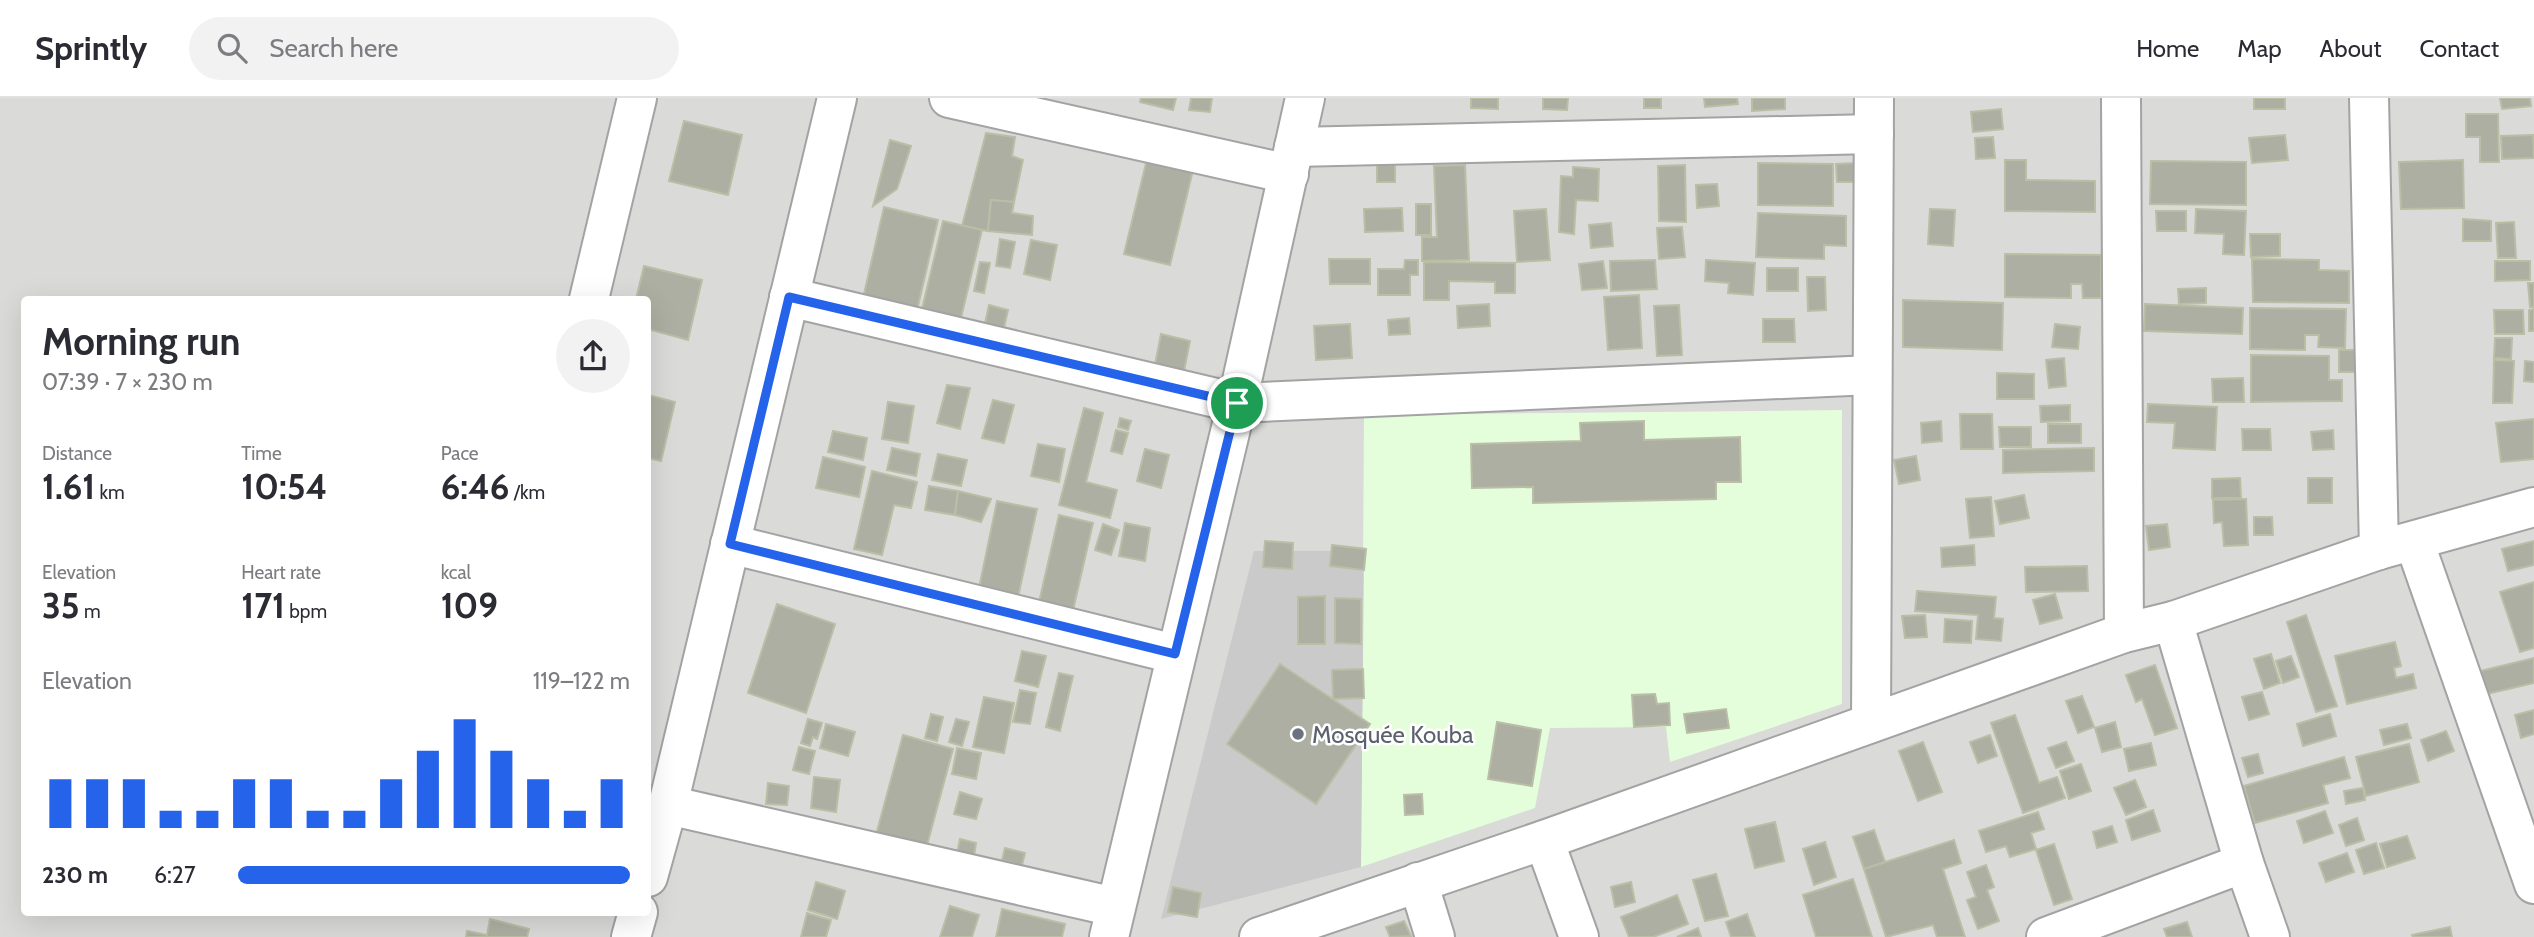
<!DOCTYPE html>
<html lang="en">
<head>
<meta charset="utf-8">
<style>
	body { margin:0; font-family:Cabin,sans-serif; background:#f2f2f3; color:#2b2b33; height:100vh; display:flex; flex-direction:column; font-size:26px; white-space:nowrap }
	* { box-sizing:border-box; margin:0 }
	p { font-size:23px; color:#7c7c81 }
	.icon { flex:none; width:38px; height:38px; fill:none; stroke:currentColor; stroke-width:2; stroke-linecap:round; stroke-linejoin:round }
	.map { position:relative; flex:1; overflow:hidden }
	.details { position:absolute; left:21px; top:198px; width:630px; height:620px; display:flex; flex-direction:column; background:#fff; border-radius:7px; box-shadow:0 7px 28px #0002 }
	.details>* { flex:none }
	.pin { position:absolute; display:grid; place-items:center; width:60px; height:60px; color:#fff; margin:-30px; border:4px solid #fff; border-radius:50%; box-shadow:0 2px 7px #0007 }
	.round { display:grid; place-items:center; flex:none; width:74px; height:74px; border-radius:37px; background:#f2f2f3 }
	.overview { display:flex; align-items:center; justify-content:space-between; height:119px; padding:0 21px }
	h1 { font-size:38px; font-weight:800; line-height:52px }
	.metrics { display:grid; grid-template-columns:repeat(3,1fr); gap:10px; height:119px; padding:7px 21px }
	.metrics div { display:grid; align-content:center }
	.metrics b { font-size:35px; font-weight:800 }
	.metrics small { font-size:19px; font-weight:400 }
	.metrics p { font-size:19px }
	.chart { height:196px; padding:14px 21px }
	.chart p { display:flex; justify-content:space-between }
	.chart svg { width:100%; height:126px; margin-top:7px; stroke:#2563eb; stroke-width:6 }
	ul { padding:0 21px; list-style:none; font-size:23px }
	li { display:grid; grid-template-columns:112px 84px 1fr; align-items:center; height:52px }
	li i { height:18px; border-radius:9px; background:#2563eb }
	header { display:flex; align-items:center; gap:42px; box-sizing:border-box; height:98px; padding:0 35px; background:#fff; border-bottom:2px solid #e1e1e2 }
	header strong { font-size:33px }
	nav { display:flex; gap:38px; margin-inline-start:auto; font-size:24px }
	.search { width:490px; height:63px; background:#f2f2f3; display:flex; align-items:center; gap:18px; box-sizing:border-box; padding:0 24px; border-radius:38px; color:#7c7c81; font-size:26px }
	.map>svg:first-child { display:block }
</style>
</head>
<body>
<header>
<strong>Sprintly</strong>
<div class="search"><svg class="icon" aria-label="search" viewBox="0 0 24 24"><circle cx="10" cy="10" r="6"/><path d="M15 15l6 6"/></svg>Search here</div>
<nav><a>Home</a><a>Map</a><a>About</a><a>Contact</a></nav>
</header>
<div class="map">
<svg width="2534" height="839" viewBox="0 0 2534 839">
	<rect width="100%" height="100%" fill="#e9ede2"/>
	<path fill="#dadad9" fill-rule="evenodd" d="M0,0H2534V839H0ZM24,201H648V814H24Z"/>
	<polygon fill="#e4fedb" points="1842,312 1842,606 1670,664 1666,629 1550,630 1535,710 1361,769 1364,317"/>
	<polygon fill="#cacaca" points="1254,453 1364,453 1361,769 1161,821"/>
	<g fill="#adafa2" stroke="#babea5" stroke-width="2">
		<polygon points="1141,0 1176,0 1173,12 1140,4"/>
		<polygon points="1191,0 1212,0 1210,14 1189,12"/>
		<polygon points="1471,0 1498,0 1498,11 1471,10"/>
		<polygon points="1543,0 1568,0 1567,12 1543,11"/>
		<rect x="1644" y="0" width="17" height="10"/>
		<polygon points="1704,0 1737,0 1738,6 1705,9"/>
		<polygon points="1752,0 1785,0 1785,11 1752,13"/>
		<rect x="2254" y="0" width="31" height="11"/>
		<polygon points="2500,0 2530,0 2531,8 2502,11"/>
		<polygon points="2001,11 2003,31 1973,34 1971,14"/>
		<polygon points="2466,16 2498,16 2499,64 2480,64 2480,39 2466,39"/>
		<polygon points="684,23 742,37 728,97 669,83"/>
		<polygon points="986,35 1015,39 1012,58 1023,62 1014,104 991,102 988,133 962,128"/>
		<polygon points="2285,37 2288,62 2252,65 2249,40"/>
		<polygon points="2533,37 2534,60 2502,61 2501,38"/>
		<polygon points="1993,39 1995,60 1976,61 1975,40"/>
		<polygon points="890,42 911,48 897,91 873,108"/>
		<polygon points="1148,57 1194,68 1170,167 1124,156"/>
		<polygon points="2005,62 2026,62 2026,82 2095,83 2095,114 2005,113"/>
		<polygon points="2463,62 2464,110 2401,111 2399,64"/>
		<polygon points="2151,63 2246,64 2246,107 2150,106"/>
		<polygon points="1758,65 1833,66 1833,108 1758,107"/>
		<polygon points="1856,65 1857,84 1837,84 1836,66"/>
		<rect x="1377" y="66" width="18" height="18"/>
		<polygon points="1465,67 1469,162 1422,163 1422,139 1437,139 1434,68"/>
		<polygon points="1685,67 1686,124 1659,123 1658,68"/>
		<polygon points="1573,69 1599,71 1598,103 1576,102 1574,136 1559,134 1561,78 1573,79"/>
		<polygon points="1717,86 1719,108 1697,110 1696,87"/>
		<polygon points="991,102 1014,104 1012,115 1033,118 1032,137 988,133"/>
		<rect x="1416" y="106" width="15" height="31"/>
		<polygon points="884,109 938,122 915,221 861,209"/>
		<polygon points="1402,110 1403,133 1365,134 1364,111"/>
		<polygon points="1546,111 1550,162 1517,164 1514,113"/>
		<polygon points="1930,111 1955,112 1953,148 1928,146"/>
		<polygon points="2196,111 2246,113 2244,157 2223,156 2224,136 2195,135"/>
		<polygon points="2156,113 2186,113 2186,133 2157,133"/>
		<polygon points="1758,115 1846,118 1846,148 1824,147 1824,161 1756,159"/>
		<polygon points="2463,121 2491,123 2491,143 2463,143"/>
		<polygon points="943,123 982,132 961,220 922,211"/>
		<polygon points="2514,124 2516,160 2498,160 2496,125"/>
		<polygon points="1611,125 1613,148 1591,150 1589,127"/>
		<polygon points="1682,129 1685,159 1659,161 1657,130"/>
		<polygon points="2250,136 2280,136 2280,158 2251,159"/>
		<polygon points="1000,141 1015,144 1010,170 996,168"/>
		<polygon points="1031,142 1057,147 1050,182 1024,176"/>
		<polygon points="2005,156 2101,157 2101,200 2083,200 2082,186 2071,186 2071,200 2005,199"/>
		<polygon points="1329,161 1370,161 1370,186 1330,186"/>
		<polygon points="2252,161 2319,162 2319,172 2349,173 2349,205 2253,204"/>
		<polygon points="1405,162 1418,162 1418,177 1410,177 1410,197 1378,197 1378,171 1404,171"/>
		<polygon points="1655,162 1657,191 1611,193 1610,163"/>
		<polygon points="1706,162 1755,165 1753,197 1728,195 1729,185 1705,183"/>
		<polygon points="1603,163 1607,190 1582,192 1579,166"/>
		<polygon points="2495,163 2530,163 2530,182 2495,183"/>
		<polygon points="980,164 990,165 984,195 974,193"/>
		<polygon points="1424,164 1515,165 1515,195 1495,195 1495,184 1449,183 1449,202 1424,202"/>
		<polygon points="644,168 702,182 688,242 648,231 648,201 636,201"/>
		<rect x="1767" y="170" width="31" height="23"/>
		<polygon points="1807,179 1825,179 1826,212 1808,213"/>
		<polygon points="2528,185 2534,185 2534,209 2530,209"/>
		<polygon points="2206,190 2206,205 2179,206 2178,191"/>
		<polygon points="1639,197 1642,250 1608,252 1604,199"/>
		<polygon points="1903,202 2003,205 2002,252 1903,249"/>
		<polygon points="1489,206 1490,228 1458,230 1457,208"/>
		<polygon points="2145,206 2243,210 2242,236 2144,233"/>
		<polygon points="989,207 1008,212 1002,239 983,235"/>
		<polygon points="1679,207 1682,257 1657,258 1654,208"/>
		<polygon points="2250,210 2346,211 2345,250 2318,249 2319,237 2305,237 2305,252 2250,251"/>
		<polygon points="2534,211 2534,233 2529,233 2529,212"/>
		<polygon points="2494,212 2523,212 2524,236 2495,236"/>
		<polygon points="1409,220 1410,236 1389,237 1388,222"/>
		<polygon points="1763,221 1794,221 1795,244 1763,244"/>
		<polygon points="1350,226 1352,260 1316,262 1314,228"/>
		<polygon points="2055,226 2080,229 2078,251 2052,249"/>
		<polygon points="1161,236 1190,243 1183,278 1154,272"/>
		<polygon points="2495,240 2512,240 2511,261 2494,260"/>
		<rect x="2339" y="252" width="18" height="22"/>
		<polygon points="2251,257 2329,258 2329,282 2342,282 2342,303 2251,304"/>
		<polygon points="2064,260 2066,288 2049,290 2046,262"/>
		<polygon points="2494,262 2514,263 2512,305 2493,305"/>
		<polygon points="2525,263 2534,264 2534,284 2524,283"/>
		<polygon points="1997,275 2034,276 2034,301 1997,301"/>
		<polygon points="2243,280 2244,304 2213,304 2212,281"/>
		<polygon points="947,287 970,290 960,331 937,325"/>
		<polygon points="648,297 675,304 661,363 648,360"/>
		<polygon points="993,302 1014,307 1004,345 982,340"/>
		<polygon points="888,304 914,308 908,345 882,341"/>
		<polygon points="2148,306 2217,309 2215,352 2173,350 2175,325 2147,324"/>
		<polygon points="2070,307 2070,323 2041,324 2040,308"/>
		<polygon points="1084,310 1103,315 1086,384 1117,392 1110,420 1059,407"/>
		<polygon points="1960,316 1992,316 1993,351 1961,351"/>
		<polygon points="1120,320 1131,323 1128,332 1118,329"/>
		<polygon points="2534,321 2534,361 2501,364 2496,325"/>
		<polygon points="1644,323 1644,342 1740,339 1741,384 1716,384 1716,401 1533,405 1533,389 1472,390 1471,346 1581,343 1580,325"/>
		<polygon points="1941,323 1942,343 1922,345 1921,325"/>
		<rect x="2048" y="326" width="33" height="19"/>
		<polygon points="1999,329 2031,329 2031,349 2000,349"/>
		<polygon points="2242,331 2270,331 2271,352 2243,352"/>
		<polygon points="1116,332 1128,335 1122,356 1111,353"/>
		<polygon points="2333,332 2334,351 2313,352 2311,334"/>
		<polygon points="833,333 867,340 863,362 828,354"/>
		<polygon points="1038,346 1065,351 1059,384 1031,378"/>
		<polygon points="892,350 920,356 916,378 887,372"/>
		<polygon points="2094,350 2094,373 2003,375 2003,352"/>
		<polygon points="1145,351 1169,357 1161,390 1137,383"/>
		<polygon points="938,356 967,362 961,388 932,382"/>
		<polygon points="1916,358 1920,382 1899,386 1894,362"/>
		<polygon points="823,359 865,369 859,399 816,390"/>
		<polygon points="872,373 917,384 911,410 894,407 882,457 854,451"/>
		<polygon points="2240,380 2241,400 2212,400 2212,381"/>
		<rect x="2308" y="380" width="24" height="25"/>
		<polygon points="929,388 958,393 955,417 925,412"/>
		<polygon points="958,393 991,401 981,424 955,417"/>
		<polygon points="2024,397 2029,420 2000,426 1995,403"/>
		<polygon points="1991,399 1994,438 1970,440 1966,401"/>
		<polygon points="2246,401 2248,447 2224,448 2222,424 2214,425 2213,402"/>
		<polygon points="997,403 1037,411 1017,504 978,495"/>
		<polygon points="1059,417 1093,425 1071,521 1037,513"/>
		<polygon points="2254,419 2272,419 2273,437 2254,437"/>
		<polygon points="1125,425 1150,430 1145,463 1119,458"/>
		<polygon points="1103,426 1119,432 1111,457 1095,452"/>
		<polygon points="2167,426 2170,449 2149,452 2146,428"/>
		<polygon points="1265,443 1293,445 1292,471 1263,469"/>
		<polygon points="2534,443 2534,467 2508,473 2502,451"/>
		<polygon points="1332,447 1366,451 1364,472 1330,468"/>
		<polygon points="1974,447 1975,467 1942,469 1941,450"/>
		<polygon points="2087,468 2088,493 2026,494 2025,469"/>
		<polygon points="2534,484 2534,550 2520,554 2500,494"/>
		<polygon points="1917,493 1996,499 1994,520 2003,521 2001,543 1976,541 1978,517 1915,513"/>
		<polygon points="2055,496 2062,520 2040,526 2033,502"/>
		<polygon points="1325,498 1325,546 1298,546 1298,499"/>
		<polygon points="1335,500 1361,501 1361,546 1335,545"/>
		<polygon points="777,506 835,526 806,615 748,595"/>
		<polygon points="1925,517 1927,539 1905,540 1902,518"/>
		<polygon points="2306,517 2337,608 2316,614 2287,524"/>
		<polygon points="1945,521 1972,523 1971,545 1944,544"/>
		<polygon points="2395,544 2401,568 2394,570 2396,580 2413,576 2416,590 2347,606 2335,558"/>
		<polygon points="1022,553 1046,558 1038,589 1015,583"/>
		<polygon points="2271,556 2280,585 2264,591 2254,561"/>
		<polygon points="2291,558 2299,579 2283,585 2276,563"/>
		<polygon points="2534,560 2534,585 2478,598 2472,575"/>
		<polygon points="1280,566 1370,626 1316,706 1227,646"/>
		<polygon points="2155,567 2177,630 2155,637 2142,601 2136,604 2126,577"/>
		<polygon points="1363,571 1364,600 1333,601 1332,572"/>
		<polygon points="1059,575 1073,578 1060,633 1046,629"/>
		<polygon points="1020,592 1036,595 1030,626 1013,624"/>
		<polygon points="2262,594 2269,616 2249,622 2242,599"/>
		<polygon points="1655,596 1657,606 1669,605 1670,627 1634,629 1632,597"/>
		<polygon points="2082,598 2094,629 2078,635 2066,603"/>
		<polygon points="984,599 1014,605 1004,655 973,649"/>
		<polygon points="1726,611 1729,630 1687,635 1684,616"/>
		<polygon points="2534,612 2534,636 2521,640 2515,617"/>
		<polygon points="931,616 943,619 937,643 925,640"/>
		<polygon points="2330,616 2336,638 2303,648 2297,626"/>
		<polygon points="2015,617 2039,685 2057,679 2065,700 2023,715 1991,625"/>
		<polygon points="808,621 822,625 817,641 813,639 810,648 801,645"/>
		<polygon points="956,621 969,624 962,648 949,644"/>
		<polygon points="1497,624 1541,632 1532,688 1488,681"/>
		<polygon points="2115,624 2121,649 2102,654 2095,630"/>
		<polygon points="826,626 855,634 848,658 820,650"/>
		<polygon points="2407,626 2411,640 2384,647 2380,632"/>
		<polygon points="2446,633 2454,653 2428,663 2421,642"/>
		<polygon points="903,637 953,651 926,751 876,737"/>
		<polygon points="1990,637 1997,658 1978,665 1970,644"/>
		<polygon points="1923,644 1942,694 1918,703 1899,653"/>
		<polygon points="2066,644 2074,663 2056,670 2048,650"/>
		<polygon points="2151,645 2156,667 2129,673 2124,651"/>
		<polygon points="2409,646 2419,684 2366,698 2356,659"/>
		<polygon points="799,649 815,653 809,676 793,672"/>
		<polygon points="957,650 981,655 976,681 952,676"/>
		<polygon points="2258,656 2263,675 2248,679 2242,660"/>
		<polygon points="2344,659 2350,680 2323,687 2328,705 2255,725 2244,688"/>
		<polygon points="2081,666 2091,693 2069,701 2060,673"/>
		<polygon points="814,679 840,682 836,714 811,710"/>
		<polygon points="2135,682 2146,709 2126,717 2114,690"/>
		<polygon points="768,685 789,688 787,707 766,706"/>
		<polygon points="2363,690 2365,702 2346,706 2344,693"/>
		<polygon points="960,694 982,701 976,721 954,716"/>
		<polygon points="1422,696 1423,716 1405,717 1404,697"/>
		<polygon points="2153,712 2160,733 2132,742 2126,722"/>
		<polygon points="2325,713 2333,735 2304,745 2297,723"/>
		<polygon points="2038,714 2044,731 2031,735 2036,751 2010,759 2006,748 1986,754 1979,733"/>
		<polygon points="2357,720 2364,742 2346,748 2339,727"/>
		<polygon points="1775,724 1784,763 1755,770 1745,731"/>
		<polygon points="2112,728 2117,744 2097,750 2093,734"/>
		<polygon points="1874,732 1885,764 1864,771 1853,739"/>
		<polygon points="2407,738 2415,760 2387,769 2380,746"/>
		<polygon points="960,741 976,745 973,764 956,760"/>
		<polygon points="1954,742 1961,765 1943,771 1965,839 1937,839 1933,827 1886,839 1864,771"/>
		<polygon points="1825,744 1836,779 1814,787 1803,751"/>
		<polygon points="2376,745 2384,770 2364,776 2356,752"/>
		<polygon points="2054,746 2072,801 2054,807 2036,752"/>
		<polygon points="1005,750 1025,755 1022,767 1002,762"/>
		<polygon points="2347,755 2354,774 2326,784 2319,765"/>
		<polygon points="1986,767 1994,789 1987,792 1999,823 1978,831 1967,802 1976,799 1967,774"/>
		<polygon points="1716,776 1728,818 1705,823 1693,782"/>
		<polygon points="1853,781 1872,839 1816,839 1803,797"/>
		<polygon points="816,784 845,793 837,821 808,812"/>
		<polygon points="1631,784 1635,804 1615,809 1611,789"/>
		<polygon points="1173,789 1201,795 1197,819 1168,814"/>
		<polygon points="1677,797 1688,826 1653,839 1629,839 1621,819"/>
		<polygon points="950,808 979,817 972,839 940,839"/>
		<polygon points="1002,811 1065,826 1062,839 996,839"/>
		<polygon points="807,815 831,822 826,839 801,839"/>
		<polygon points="1747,816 1755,839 1731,839 1726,824"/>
		<polygon points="490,821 529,831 527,839 466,839 467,833 487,837"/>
		<polygon points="1404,823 1411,838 1390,839 1386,829"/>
		<polygon points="2187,824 2192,839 2167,839 2164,831"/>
		<polygon points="2450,829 2452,839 2413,839 2412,837"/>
		<polygon points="1698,830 1701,839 1677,839"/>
	</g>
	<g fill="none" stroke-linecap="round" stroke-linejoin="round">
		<g stroke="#a3a3a3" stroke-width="42">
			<g id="minor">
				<polyline points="949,0 1289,76"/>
				<polyline points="2121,0 2124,535"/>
				<polyline points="2369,0 2379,452"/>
				<polyline points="1294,49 1874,36"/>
				<polyline points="789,199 1237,305 1872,277"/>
				<polyline points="589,201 637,0"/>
				<polyline points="2414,443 2534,786"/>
				<polyline points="730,446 1175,556"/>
				<polyline points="2173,523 2244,765 2270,839"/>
				<polyline points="1871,625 1874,0"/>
				<polyline points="668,707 1115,809"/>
				<polyline points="1544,742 1579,839"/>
				<polyline points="648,779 668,707 837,0"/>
				<polyline points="1418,784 1435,839"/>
				<polyline points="631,839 638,814"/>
				<polyline points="1109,839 1237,305 1305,0"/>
				<polyline points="1259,839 1544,742 2124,535 2173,523 2379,452 2534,409"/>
				<polyline points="2046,839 2244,765"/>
			</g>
		</g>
		<use href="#minor" stroke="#fff" stroke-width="38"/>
	</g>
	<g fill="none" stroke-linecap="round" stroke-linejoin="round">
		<g stroke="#fff" stroke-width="14">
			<polygon id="route" points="789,199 1237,305 1175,556 730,446"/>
		</g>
		<use href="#route" stroke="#2563eb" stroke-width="9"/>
	</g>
	<circle fill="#6b7280" stroke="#fff" stroke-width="2.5" cx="1298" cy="636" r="7"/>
	<g text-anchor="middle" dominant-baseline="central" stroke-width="5" stroke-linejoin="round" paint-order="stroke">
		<g font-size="24" fill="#5b616d" stroke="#fff" text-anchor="start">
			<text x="1312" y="636">Mosquée Kouba</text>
		</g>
	</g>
</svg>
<div class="pin" style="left:1237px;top:305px;background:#1e9e55"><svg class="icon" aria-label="arrive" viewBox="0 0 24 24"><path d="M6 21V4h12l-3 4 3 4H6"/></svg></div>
<section class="details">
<div class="overview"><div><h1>Morning run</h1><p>07:39 · 7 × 230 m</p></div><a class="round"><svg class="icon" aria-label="share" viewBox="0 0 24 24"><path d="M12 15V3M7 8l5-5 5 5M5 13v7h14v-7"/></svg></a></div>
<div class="metrics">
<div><p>Distance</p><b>1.61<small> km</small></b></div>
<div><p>Time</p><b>10:54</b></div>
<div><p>Pace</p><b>6:46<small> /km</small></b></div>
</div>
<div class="metrics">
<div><p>Elevation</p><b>35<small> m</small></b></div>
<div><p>Heart rate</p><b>171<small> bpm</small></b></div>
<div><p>kcal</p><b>109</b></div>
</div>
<div class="chart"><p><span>Elevation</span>119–122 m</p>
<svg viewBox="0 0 160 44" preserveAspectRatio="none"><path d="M5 44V27M15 44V27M25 44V27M35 44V38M45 44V38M55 44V27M65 44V27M75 44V38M85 44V38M95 44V27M105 44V17M115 44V6M125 44V17M135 44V27M145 44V38M155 44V27"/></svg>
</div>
<ul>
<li><b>230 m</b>6:27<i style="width:100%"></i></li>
</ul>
</section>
</div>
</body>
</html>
